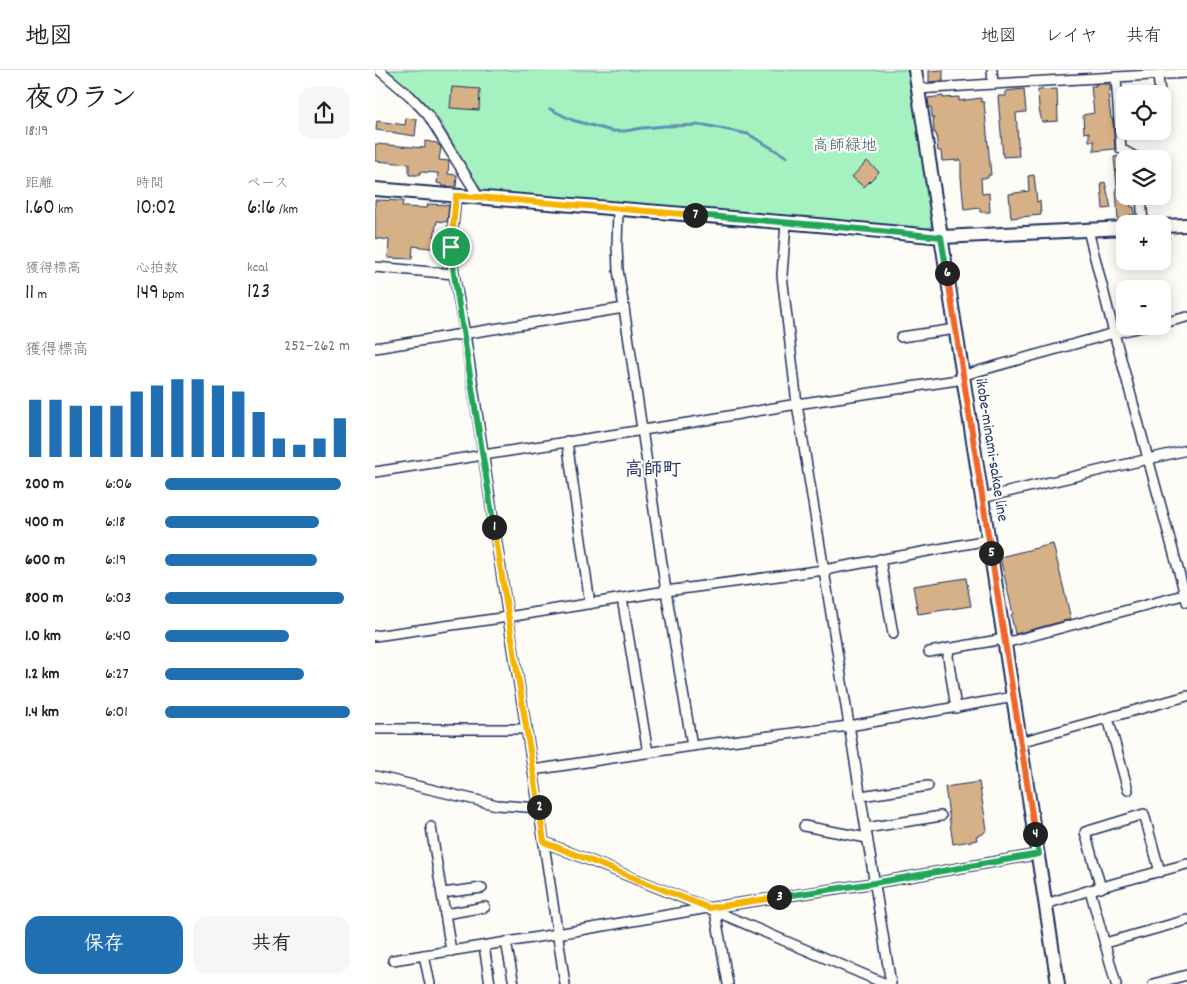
<!DOCTYPE html>
<html lang="ja">
<head>
<meta charset="utf-8">
<style>
	body { margin:0; font-family:Dekko,"Klee One",sans-serif; background:#f6f6f6; color:#202124; height:100vh; display:flex; flex-direction:column; font-size:19px; white-space:nowrap }
	* { box-sizing:border-box; margin:0 }
	p { font-size:16px; color:#757577 }
	.icon { flex:none; width:28px; height:28px; fill:none; stroke:currentColor; stroke-width:2; stroke-linecap:round; stroke-linejoin:round }
	.map { position:relative; flex:1; overflow:hidden }
	.panel { display:flex; flex-direction:column; background:#fff; width:375px }
	.panel>* { flex:none }
	.tools { position:absolute; left:741px; top:15px; display:grid; gap:10px }
	.tools a { display:grid; place-items:center; width:55px; height:55px; border-radius:10px; background:#fff; box-shadow:0 2px 12px #0003; font-size:25px }
	.pin { position:absolute; display:grid; place-items:center; width:42px; height:42px; color:#fff; margin:-21px; border:2px solid #fff; border-radius:50%; box-shadow:0 1px 5px #0007 }
	.km { position:absolute; width:25px; height:25px; margin:-12px; border-radius:50%; background:#222; color:#fff; font-size:14px; line-height:25px; text-align:center }
	.round { display:grid; place-items:center; flex:none; width:52px; height:52px; border-radius:15px; background:#f6f6f6 }
	.overview { display:flex; align-items:center; justify-content:space-between; height:85px; padding:0 25px }
	h1 { font-size:28px; font-weight:600; line-height:38px }
	.stats { display:grid; grid-template-columns:repeat(3,1fr); gap:8px; height:85px; padding:5px 25px }
	.stats div { display:grid; align-content:center }
	.stats b { font-size:21px; font-weight:600 }
	.stats small { font-size:14px; font-weight:400 }
	.stats p { font-size:14px }
	.chart { height:140px; padding:10px 25px }
	.chart p { display:flex; justify-content:space-between }
	.chart svg { width:100%; height:90px; margin-top:5px; stroke:#1f6fb2; stroke-width:6 }
	.button { display:flex; gap:10px; margin-top:auto; padding:10px 25px }
	.button a { flex:1; height:58px; border-radius:15px; background:#1f6fb2; color:#fff; font-size:20px; font-weight:600; line-height:58px; text-align:center }
	.button a+a { background:#f6f6f6; color:#202124 }
	ul { padding:0 25px; list-style:none; font-size:16px }
	li { display:grid; grid-template-columns:80px 60px 1fr; align-items:center; height:38px }
	li i { height:12px; border-radius:6px; background:#1f6fb2 }
	header { display:flex; align-items:center; gap:30px; box-sizing:border-box; height:70px; padding:0 25px; background:#fff; border-bottom:1px solid #e0e0e0 }
	header strong { font-size:24px }
	nav { display:flex; gap:28px; margin-inline-start:auto; font-size:18px }
	main { display:flex; flex:1; min-height:0 }
	.map>svg:first-child { display:block }
</style>
</head>
<body>
<header>
<strong>地図</strong>
<nav><a>地図</a><a>レイヤ</a><a>共有</a></nav>
</header>
<main>
<section class="panel">
<div class="overview"><div><h1>夜のラン</h1><p>18:19</p></div><a class="round"><svg class="icon" aria-label="share" viewBox="0 0 24 24"><path d="M12 15V3M7 8l5-5 5 5M5 13v7h14v-7"/></svg></a></div>
<div class="stats">
<div><p>距離</p><b>1.60<small> km</small></b></div>
<div><p>時間</p><b>10:02</b></div>
<div><p>ペース</p><b>6:16<small> /km</small></b></div>
</div>
<div class="stats">
<div><p>獲得標高</p><b>11<small> m</small></b></div>
<div><p>心拍数</p><b>149<small> bpm</small></b></div>
<div><p>kcal</p><b>123</b></div>
</div>
<div class="chart"><p><span>獲得標高</span>252–262 m</p>
<svg viewBox="0 0 160 44" preserveAspectRatio="none"><path d="M5 44V16M15 44V16M25 44V19M35 44V19M45 44V19M55 44V12M65 44V9M75 44V6M85 44V6M95 44V9M105 44V12M115 44V22M125 44V35M135 44V38M145 44V35M155 44V25"/></svg>
</div>
<ul>
<li><b>200 m</b>6:06<i style="width:95%"></i></li>
<li><b>400 m</b>6:18<i style="width:83%"></i></li>
<li><b>600 m</b>6:19<i style="width:82%"></i></li>
<li><b>800 m</b>6:03<i style="width:97%"></i></li>
<li><b>1.0 km</b>6:40<i style="width:67%"></i></li>
<li><b>1.2 km</b>6:27<i style="width:75%"></i></li>
<li><b>1.4 km</b>6:01<i style="width:100%"></i></li>
</ul>
<div class="button"><a>保存</a><a>共有</a></div>
</section>
<div class="map">
<svg width="812" height="914" viewBox="0 0 812 914">
	<rect width="100%" height="100%" fill="#fdfcf7"/>
	<filter id="ink" filterUnits="userSpaceOnUse"><feTurbulence type="fractalNoise" baseFrequency=".02" numOctaves="2"/><feDisplacementMap in="SourceGraphic" scale="10" xChannelSelector="R" yChannelSelector="G"/><feConvolveMatrix kernelMatrix="1 2 1 2 8 2 1 2 1" color-interpolation-filters="sRGB"/></filter>
	<g filter="url(#ink)">
		<polygon fill="#a6f1c0" stroke="#60908f" points="13,0 532,0 539,21 560,155 547,160 111,123 106,120 59,42 56,44 44,29"/>
		<g fill="none" stroke-linecap="round" stroke-linejoin="round">
			<polyline stroke="#5f91b5" stroke-width="3" points="175,39 197,50 237,61 250,61 267,58 290,56 329,55 373,64 412,87"/>
		</g>
		<g fill="#d6b087" stroke="#1b2f5e">
			<polygon points="568,0 568,11 554,12 554,1"/>
			<polygon points="720,14 735,14 735,22 733,23 736,48 737,48 738,52 740,79 719,81 719,71 714,71 714,62 709,63 708,45 719,43 716,16 721,16"/>
			<polygon points="77,17 105,19 104,40 75,38"/>
			<polygon points="649,19 651,42 641,43 644,86 628,87 623,26 631,26 631,21"/>
			<polygon points="682,19 683,51 667,52 664,39 663,20"/>
			<polygon points="568,26 568,28 584,27 584,31 606,28 606,32 609,32 616,105 613,105 613,108 606,108 607,124 614,123 615,142 605,142 605,138 589,140 586,107 586,90 567,91 566,81 563,81 561,63 559,63 558,46 557,47 556,37 554,37 553,28"/>
			<polygon points="31,48 42,49 40,66 1,60 2,51 30,55"/>
			<polygon points="50,71 62,73 63,75 64,75 66,77 64,90 74,91 73,104 82,105 81,117 67,116 66,114 62,113 63,103 45,102 45,105 34,105 34,94 0,91 0,74 50,78"/>
			<polygon points="746,86 750,90 750,126 755,126 756,137 759,137 760,145 755,145 755,152 750,150 743,150 741,118 742,117 739,87"/>
			<polygon points="492,91 504,102 489,117 477,107"/>
			<polygon points="659,105 662,132 665,131 666,145 636,148 634,124 654,121 653,106"/>
			<polygon points="730,112 736,138 728,139 726,113"/>
			<polygon points="0,130 28,131 27,137 52,138 53,134 74,135 72,152 62,151 59,167 64,167 63,179 38,176 37,189 13,188 14,170 0,168"/>
			<polygon points="678,474 696,549 640,564 636,545 638,544 625,487"/>
			<polygon points="591,508 596,536 543,544 538,516"/>
			<polygon points="604,712 612,759 608,764 601,766 602,770 578,774 570,717"/>
		</g>
		<g fill="none" stroke-linecap="round" stroke-linejoin="round">
			<g stroke="#1b2f5e" stroke-width="12">
				<g id="street">
					<polyline points="4,0 35,26 53,45 99,119 102,127"/>
					<polyline points="617,0 618,14"/>
					<polyline points="783,5 785,24"/>
					<polyline points="741,7 746,79 764,89"/>
					<polyline points="543,19 618,14 812,3"/>
					<polyline points="81,126 76,177 79,204 90,264 133,547 158,700 190,914"/>
					<polyline points="766,126 768,154"/>
					<polyline points="243,139 242,176 243,200 249,238 291,521 317,676"/>
					<polyline points="411,153 407,205 422,334 516,914"/>
					<polyline points="713,160 739,263 812,532"/>
					<polyline points="0,197 79,204"/>
					<polyline points="788,253 812,247"/>
					<polyline points="526,267 581,259"/>
					<polyline points="0,278 249,238"/>
					<polyline points="589,305 739,263 772,256"/>
					<polyline points="192,371 215,534"/>
					<polyline points="0,402 319,352 422,334 589,309"/>
					<polyline points="607,428 812,380"/>
					<polyline points="505,489 518,564"/>
					<polyline points="247,528 273,683"/>
					<polyline points="0,566 133,547 291,521 449,500 613,470"/>
					<polyline points="630,573 812,524"/>
					<polyline points="574,578 573,587 581,638"/>
					<polyline points="554,582 629,569"/>
					<polyline points="733,648 753,720"/>
					<polyline points="0,659 152,659"/>
					<polyline points="645,672 812,626"/>
					<polyline points="158,700 317,676 474,656 639,627"/>
					<polyline points="0,706 122,735 164,738"/>
					<polyline points="486,726 553,716"/>
					<polyline points="429,756 492,768"/>
					<polyline points="56,757 76,881"/>
					<polyline points="491,758 566,746"/>
					<polyline points="169,772 333,838 511,914"/>
					<polyline points="726,818 710,762 769,744 785,802"/>
					<polyline points="715,820 741,914"/>
					<polyline points="67,823 107,818"/>
					<polyline points="671,834 715,820 812,794"/>
					<polyline points="340,841 353,914"/>
					<polyline points="70,844 110,837"/>
					<polyline points="131,872 139,914"/>
					<polyline points="730,873 812,850"/>
					<polyline points="109,876 115,914"/>
					<polyline points="49,885 55,914"/>
					<polyline points="18,890 182,864 333,838 499,813 664,784"/>
					<polyline points="778,914 812,905"/>
				</g>
			</g>
			<g stroke="#1b2f5e" stroke-width="16">
				<g id="secondary">
					<polyline points="540,0 683,914"/>
					<polyline points="0,119 443,155 567,167 750,158"/>
					<polyline points="788,156 812,155"/>
				</g>
			</g>
			<use href="#street" stroke="#fdfcf7" stroke-width="9"/>
			<use href="#secondary" stroke="#fdfcf7" stroke-width="12"/>
		</g>
	</g>
	<g fill="none" stroke-linecap="round" stroke-linejoin="round" filter="url(#ink)">
		<g stroke="#fff" stroke-width="10">
			<polyline id="split-1" points="76,177 79,204 119,457"/>
		</g>
		<g stroke="#fff" stroke-width="10">
			<polyline id="split-2" points="119,457 164,737"/>
		</g>
		<g stroke="#fff" stroke-width="10">
			<polyline id="split-3" points="164,737 169,772 334,838 404,827"/>
		</g>
		<g stroke="#fff" stroke-width="10">
			<polyline id="split-4" points="404,827 499,813 664,784 660,764"/>
		</g>
		<g stroke="#fff" stroke-width="10">
			<polyline id="split-5" points="616,483 660,764"/>
		</g>
		<g stroke="#fff" stroke-width="10">
			<polyline id="split-6" points="572,203 616,483"/>
		</g>
		<g stroke="#fff" stroke-width="10">
			<polyline id="split-7" points="320,145 443,155 566,167 572,203"/>
		</g>
		<g stroke="#fff" stroke-width="10">
			<polyline id="split-8" points="76,177 81,126 102,127 320,145"/>
		</g>
		<use href="#split-1" stroke="#22a559" stroke-width="6"/>
		<use href="#split-2" stroke="#f5b400" stroke-width="6"/>
		<use href="#split-3" stroke="#f5b400" stroke-width="6"/>
		<use href="#split-4" stroke="#22a559" stroke-width="6"/>
		<use href="#split-5" stroke="#f0652b" stroke-width="6"/>
		<use href="#split-6" stroke="#f0652b" stroke-width="6"/>
		<use href="#split-7" stroke="#22a559" stroke-width="6"/>
		<use href="#split-8" stroke="#f5b400" stroke-width="6"/>
	</g>
	<g text-anchor="middle" dominant-baseline="central" stroke-width="4.5" stroke-linejoin="round" paint-order="stroke">
		<g font-size="16" fill="#3e6076" stroke="#fdfcf7">
			<text x="470" y="76">高師緑地</text>
		</g>
		<g font-size="16" fill="#1b2f5e" stroke="#fdfcf7">
			<text transform="translate(616 380) rotate(81)">ikobe-minami-sakae line</text>
		</g>
		<g font-size="19" font-weight="bold" fill="#1b2f5e" stroke="#fdfcf7">
			<text x="278" y="401">高師町</text>
		</g>
	</g>
</svg>
<div class="tools">
<a><svg class="icon" aria-label="locate" viewBox="0 0 24 24"><circle cx="12" cy="12" r="6"/><path d="M12 2v4M12 18v4M2 12h4M18 12h4"/></svg></a>
<a><svg class="icon" aria-label="layers" viewBox="0 0 24 24"><path d="M12 4l9 5-9 5-9-5zM3 14l9 5 9-5"/></svg></a>
<a>+</a>
<a>−</a>
</div>
<div class="pin" style="left:76px;top:177px;background:#1e9e55"><svg class="icon" aria-label="arrive" viewBox="0 0 24 24"><path d="M6 21V4h12l-3 4 3 4H6"/></svg></div>
<b class="km" style="left:119px;top:457px">1</b>
<b class="km" style="left:164px;top:737px">2</b>
<b class="km" style="left:404px;top:827px">3</b>
<b class="km" style="left:660px;top:764px">4</b>
<b class="km" style="left:616px;top:483px">5</b>
<b class="km" style="left:572px;top:203px">6</b>
<b class="km" style="left:320px;top:145px">7</b>
</div>
</main>
</body>
</html>
